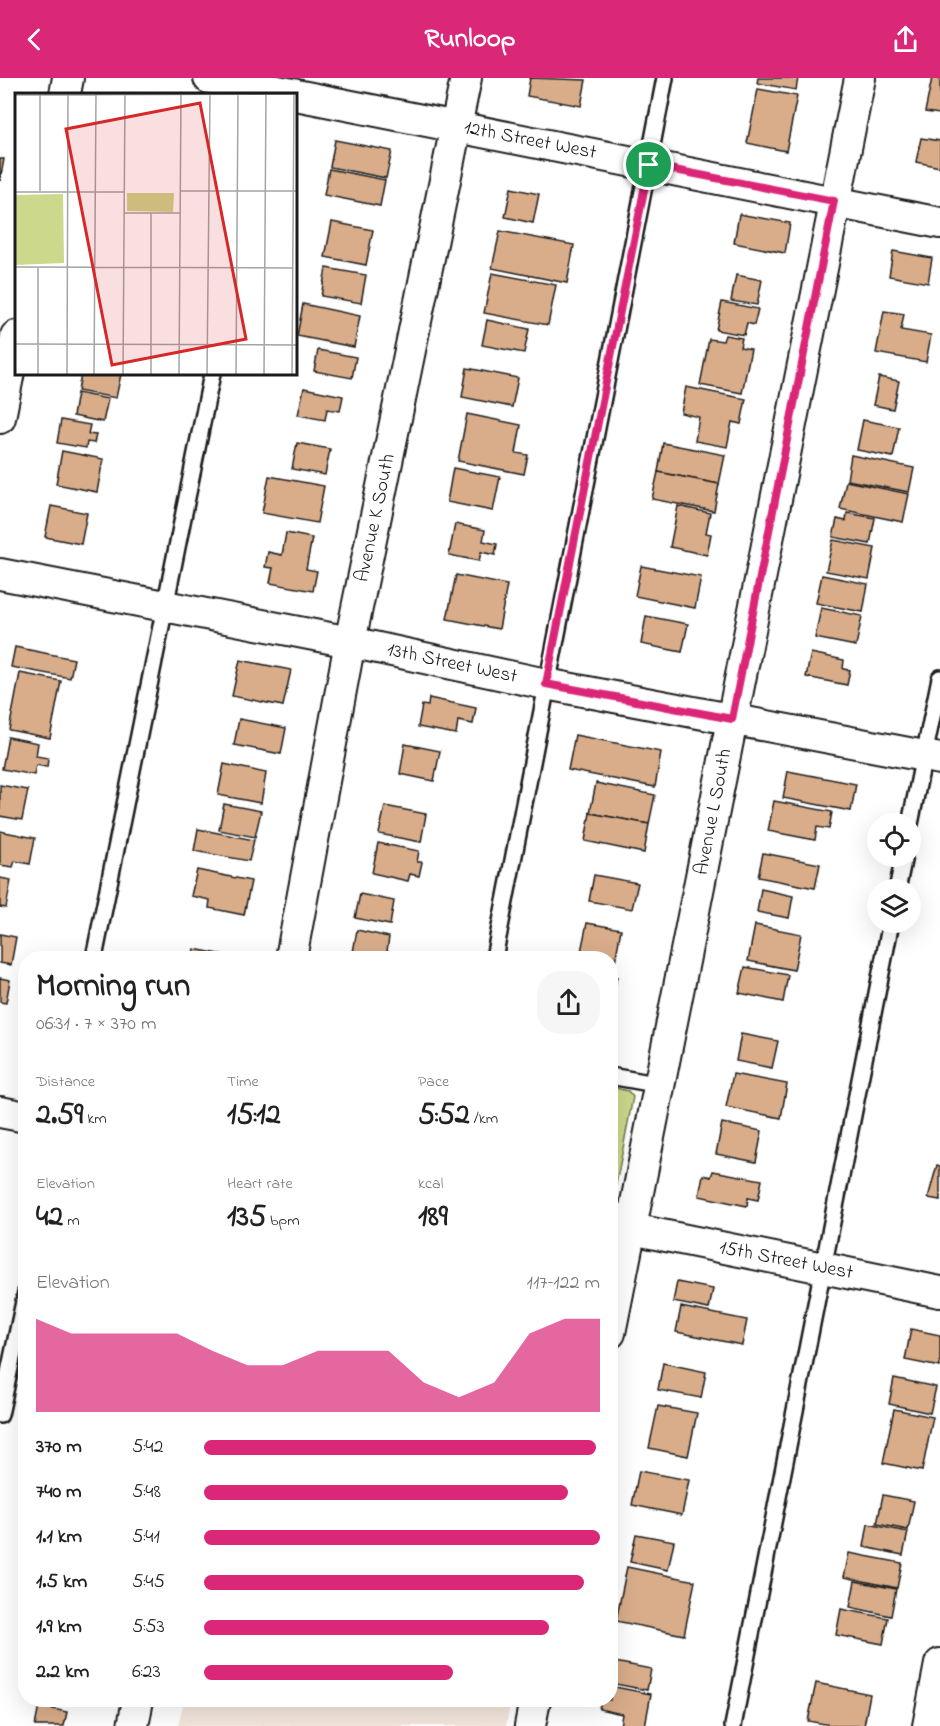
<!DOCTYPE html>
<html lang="en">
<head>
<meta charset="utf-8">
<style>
	body { margin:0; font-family:"Indie Flower",sans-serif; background:#f6f6f6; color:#222; height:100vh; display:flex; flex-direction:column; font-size:22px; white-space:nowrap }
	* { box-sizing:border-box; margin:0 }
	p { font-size:20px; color:#767676 }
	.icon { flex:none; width:33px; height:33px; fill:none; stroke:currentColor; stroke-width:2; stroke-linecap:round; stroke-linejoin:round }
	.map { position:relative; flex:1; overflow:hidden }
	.sheet { position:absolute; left:18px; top:873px; width:600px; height:756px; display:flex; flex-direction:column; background:#fff; border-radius:24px; box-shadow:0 6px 24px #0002 }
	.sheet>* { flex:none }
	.controls { position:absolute; left:867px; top:735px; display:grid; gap:12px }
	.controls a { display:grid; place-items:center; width:54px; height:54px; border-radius:50%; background:#fff; box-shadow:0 6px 24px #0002; font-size:30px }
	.pin { position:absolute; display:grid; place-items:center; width:51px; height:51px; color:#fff; margin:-26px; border:3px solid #fff; border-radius:50%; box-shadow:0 2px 6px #0007 }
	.round { display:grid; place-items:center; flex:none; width:63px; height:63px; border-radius:24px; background:#f6f6f6 }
	.overview { display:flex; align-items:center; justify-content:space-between; height:102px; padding:0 18px }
	h1 { font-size:33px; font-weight:700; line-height:45px }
	.metrics { display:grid; grid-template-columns:repeat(3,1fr); gap:9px; height:102px; padding:6px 18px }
	.metrics div { display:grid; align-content:center }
	.metrics b { font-size:30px; font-weight:700 }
	.metrics small { font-size:16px; font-weight:400 }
	.metrics p { font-size:16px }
	.chart { height:168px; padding:12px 18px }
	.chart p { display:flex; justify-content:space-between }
	.chart svg { width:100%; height:108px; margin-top:6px; fill:#db2777; opacity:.7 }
	ul { padding:0 18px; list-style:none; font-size:20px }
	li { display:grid; grid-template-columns:96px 72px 1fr; align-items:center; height:45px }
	li i { height:15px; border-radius:8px; background:#db2777 }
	header { display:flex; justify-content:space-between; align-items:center; height:78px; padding:0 18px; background:#db2777; color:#fff; font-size:27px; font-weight:700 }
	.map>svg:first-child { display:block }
</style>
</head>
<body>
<header><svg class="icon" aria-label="back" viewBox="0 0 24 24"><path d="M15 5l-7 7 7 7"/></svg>Runloop<svg class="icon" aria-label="share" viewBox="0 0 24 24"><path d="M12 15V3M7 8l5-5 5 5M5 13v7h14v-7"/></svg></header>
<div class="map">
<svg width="940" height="1648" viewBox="0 0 940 1648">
	<rect width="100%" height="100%" fill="#fff"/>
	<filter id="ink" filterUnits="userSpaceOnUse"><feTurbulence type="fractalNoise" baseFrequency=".0167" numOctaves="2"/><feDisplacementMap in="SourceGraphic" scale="12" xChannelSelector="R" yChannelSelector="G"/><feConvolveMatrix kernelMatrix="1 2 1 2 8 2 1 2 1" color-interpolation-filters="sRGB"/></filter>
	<g filter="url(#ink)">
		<polygon fill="#f4e6dc" points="184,1622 511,1622 506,1648 178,1648"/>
		<polygon fill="#ccd88b" stroke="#747a54" stroke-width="1.5" points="611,1009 628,1013 633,1019 611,1132"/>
		<g fill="#d9ad8a" stroke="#1c1c1c" stroke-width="1.5">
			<polygon points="530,0 586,2 581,28 527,18"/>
			<polygon points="758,0 798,0 796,12 757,5"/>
			<polygon points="932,0 940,0 940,36 925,34"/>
			<polygon points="758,11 797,18 786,73 747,65"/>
			<polygon points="921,60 940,63 940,89 916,84"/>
			<polygon points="335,62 392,73 386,100 330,89"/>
			<polygon points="0,81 4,81 0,103"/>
			<polygon points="329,91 385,102 380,128 324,117"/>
			<polygon points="511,110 539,116 533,145 505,139"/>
			<polygon points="739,136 790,145 785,175 734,165"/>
			<polygon points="332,144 373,152 366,187 325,179"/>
			<polygon points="500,153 574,167 567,205 492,190"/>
			<polygon points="893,173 932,180 928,205 889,198"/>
			<polygon points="326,190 366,197 361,225 321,218"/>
			<polygon points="492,195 556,207 548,247 484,235"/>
			<polygon points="736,197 762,202 757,227 731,223"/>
			<polygon points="722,224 758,231 754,247 747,245 744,257 716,252"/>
			<polygon points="303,226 360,238 354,269 297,258"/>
			<polygon points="884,233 904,236 901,252 931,257 926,284 876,275"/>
			<polygon points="487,242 529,251 524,275 482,267"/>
			<polygon points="725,257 742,260 740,269 751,271 742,315 700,307 709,261 723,263"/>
			<polygon points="318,272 356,279 352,300 314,293"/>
			<polygon points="467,290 518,300 512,329 462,319"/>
			<polygon points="81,296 121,296 116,320 78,313"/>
			<polygon points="879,299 899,303 893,331 873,327"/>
			<polygon points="686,309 746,321 741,346 732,344 727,369 695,363 699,339 681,335"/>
			<polygon points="304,310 343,318 340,333 327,331 325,342 298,337"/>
			<polygon points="77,315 108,321 103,344 73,338"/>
			<polygon points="467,336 521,347 516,375 528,377 524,396 458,383"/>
			<polygon points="61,342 90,347 88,356 96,357 94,365 87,364 86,370 57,365"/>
			<polygon points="863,342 899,349 893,379 857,372"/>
			<polygon points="297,365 330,371 325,397 292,391"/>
			<polygon points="663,365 725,377 719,406 658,394"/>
			<polygon points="62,373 103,381 97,414 56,406"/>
			<polygon points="851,377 914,390 909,414 847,402"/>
			<polygon points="453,390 500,399 493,433 447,424"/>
			<polygon points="658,394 719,406 714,433 652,421"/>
			<polygon points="269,398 324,408 317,445 262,435"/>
			<polygon points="846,403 909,416 903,444 840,431"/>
			<polygon points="51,428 87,435 81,466 45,459"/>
			<polygon points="678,428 710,435 706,455 711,456 707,477 670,469"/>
			<polygon points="847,435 875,440 870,466 833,459 837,441 846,443"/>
			<polygon points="455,446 485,452 483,463 497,466 495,477 481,474 479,483 449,477"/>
			<polygon points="286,455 312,460 306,491 317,493 313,513 270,505 273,490 265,489 268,474 282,477"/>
			<polygon points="833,462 875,470 869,501 826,493"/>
			<polygon points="641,488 701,499 695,530 635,518"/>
			<polygon points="456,497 507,507 499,551 447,541"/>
			<polygon points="822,497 868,506 863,534 816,525"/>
			<polygon points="821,530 862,538 856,568 815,560"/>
			<polygon points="646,538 688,546 682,574 641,566"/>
			<polygon points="15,569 74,581 70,600 11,589"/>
			<polygon points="811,575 844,582 843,591 850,592 847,607 806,599"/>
			<polygon points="240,582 291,592 283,628 232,618"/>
			<polygon points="20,595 61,603 50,660 9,652"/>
			<polygon points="429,620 476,630 473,646 458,643 456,656 418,649 422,627 428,628"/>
			<polygon points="239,641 286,650 281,676 234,667"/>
			<polygon points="575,657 661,674 655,709 568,692"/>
			<polygon points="8,659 38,665 36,678 48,680 47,689 36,687 34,697 2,691"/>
			<polygon points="405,666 440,673 434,703 400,696"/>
			<polygon points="224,686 266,695 261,725 218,717"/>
			<polygon points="788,693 856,706 851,733 783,720"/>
			<polygon points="596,705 655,717 649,746 590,735"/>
			<polygon points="0,707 28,712 22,742 0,738"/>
			<polygon points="774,723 832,734 829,751 817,749 815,762 768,753"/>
			<polygon points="224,726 261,733 255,759 219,752"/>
			<polygon points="385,728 426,736 421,764 379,756"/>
			<polygon points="590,735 649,746 644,775 585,763"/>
			<polygon points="198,751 254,762 249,783 194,773"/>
			<polygon points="0,753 35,760 30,786 15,783 13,789 0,787"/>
			<polygon points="378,765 419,773 417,784 422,784 419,798 410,796 408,803 372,795"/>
			<polygon points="763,775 820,786 815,810 758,799"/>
			<polygon points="197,792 251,803 244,837 209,830 210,822 191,818"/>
			<polygon points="594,797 638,805 632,831 589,823"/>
			<polygon points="0,800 11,802 6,830 0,829"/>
			<polygon points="761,811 793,818 789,840 757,834"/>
			<polygon points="360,816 394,823 390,847 355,840"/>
			<polygon points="587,845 621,851 615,884 610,884 610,880 580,878"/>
			<polygon points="755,847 801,856 794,892 748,883"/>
			<polygon points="357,852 389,859 387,873 405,876 404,880 352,880"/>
			<polygon points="0,856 16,859 11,887 0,885"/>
			<polygon points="194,871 240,880 192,880"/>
			<polygon points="745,889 788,897 783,924 739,915"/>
			<polygon points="610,898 617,899 610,932"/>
			<polygon points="0,900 10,902 6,925 0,924"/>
			<polygon points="741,956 778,963 772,990 736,983"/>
			<polygon points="733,996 787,1006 781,1040 726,1029"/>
			<polygon points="722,1045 762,1053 756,1084 716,1076"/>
			<polygon points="937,1087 940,1088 940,1122 928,1120"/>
			<polygon points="713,1093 762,1102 758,1122 748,1120 747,1128 699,1118 703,1097 711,1099"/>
			<polygon points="677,1204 713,1211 709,1231 673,1224"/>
			<polygon points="681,1229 747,1242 742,1267 676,1254"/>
			<polygon points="911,1251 940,1257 940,1289 905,1282"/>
			<polygon points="663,1285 706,1294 701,1320 658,1312"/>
			<polygon points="894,1300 936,1309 930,1335 889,1326"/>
			<polygon points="658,1328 697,1335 688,1378 649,1370"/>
			<polygon points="894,1331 933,1339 922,1393 883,1385"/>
			<polygon points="639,1393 689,1402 682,1437 632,1427"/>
			<polygon points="883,1417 914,1423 908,1452 877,1446"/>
			<polygon points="868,1446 908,1454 903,1477 864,1469"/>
			<polygon points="636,1456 674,1463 668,1492 630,1484"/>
			<polygon points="849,1475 902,1485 897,1510 844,1499"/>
			<polygon points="627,1489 695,1503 684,1557 616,1543"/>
			<polygon points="855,1503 896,1511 891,1538 850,1529"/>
			<polygon points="841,1531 888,1540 883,1566 836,1557"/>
			<polygon points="610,1583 651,1591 647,1612 610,1605"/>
			<polygon points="816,1605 870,1616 864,1648 836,1648 808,1643"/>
			<polygon points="610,1608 651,1616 645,1648 620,1648 622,1636 599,1631 601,1622 610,1622"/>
			<polygon points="39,1628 67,1634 64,1648 35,1648"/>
		</g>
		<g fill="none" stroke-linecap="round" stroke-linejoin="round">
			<g stroke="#1c1c1c" stroke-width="20">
				<g id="lane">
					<polyline points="910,746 940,600"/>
					<polyline points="897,812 904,778"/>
					<polyline points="94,880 212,296"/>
					<polyline points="494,880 665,0"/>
					<polyline points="610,998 661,1007"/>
					<polyline points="0,1337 26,1214"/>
					<polyline points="733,1648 891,844"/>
				</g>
			</g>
			<g stroke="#1c1c1c" stroke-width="34">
				<g id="street">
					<polyline points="209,0 293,16"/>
					<polyline points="65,16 68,0"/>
					<polyline points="296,17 940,145"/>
					<polyline points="0,340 16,258"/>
					<polyline points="0,496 350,564 546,606 940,681"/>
					<polyline points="291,880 350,564 466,0"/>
					<polyline points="0,1034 26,1039"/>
					<polyline points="632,1151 940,1214"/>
					<polyline points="610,1255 860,0"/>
					<polyline points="133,1648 138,1622"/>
					<polyline points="530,1648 535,1622"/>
					<polyline points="928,1648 940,1586"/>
				</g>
			</g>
			<use href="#lane" stroke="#fff" stroke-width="15"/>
			<use href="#street" stroke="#fff" stroke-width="30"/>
		</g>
	</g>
	<g fill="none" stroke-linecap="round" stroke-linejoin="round" filter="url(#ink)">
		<g stroke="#fff" stroke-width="12">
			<polygon id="route" points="649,87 834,123 732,641 546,606"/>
		</g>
		<use href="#route" stroke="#db2777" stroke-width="8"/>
	</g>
	<g text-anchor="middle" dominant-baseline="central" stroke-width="5" stroke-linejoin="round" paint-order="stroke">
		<g font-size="20" fill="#1c1c1c" stroke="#fff">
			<text transform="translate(530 63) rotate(11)">12th Street West</text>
			<text transform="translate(376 440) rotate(-78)">Avenue K South</text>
			<text transform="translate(452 586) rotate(12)">13th Street West</text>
			<text transform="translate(714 734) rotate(-79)">Avenue L South</text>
			<text transform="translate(786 1183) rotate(11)">15th Street West</text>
		</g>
	</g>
	<g transform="translate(15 15)">
		<rect width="282" height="282" fill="#fff"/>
		<path d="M112,100H159L158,119L112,118ZM48,101L49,170L0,172V102Z" fill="#ccd88b"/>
		<path fill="none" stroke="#a4a4a4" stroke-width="1.5" d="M0,2L282,1M25,98V1M165,98H282M0,99H109M109,120H165M136,120V282M0,174L278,175M23,175V282M0,251L282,252M52,282L53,0M79,282L81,0M108,282L110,0M164,282L166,0M192,282L195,0M221,282L223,0M249,282L251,0M277,282L279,0"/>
		<path fill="#d62828" fill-opacity="0.15" stroke="#d62828" stroke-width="3" d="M185,10L231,246L97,272L51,36Z"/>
		<rect width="282" height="282" fill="none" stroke="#1c1c1c" stroke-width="3"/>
	</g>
</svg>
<div class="controls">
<a><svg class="icon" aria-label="locate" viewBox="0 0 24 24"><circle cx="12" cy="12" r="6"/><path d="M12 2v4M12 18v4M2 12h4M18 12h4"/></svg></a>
<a><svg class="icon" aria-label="layers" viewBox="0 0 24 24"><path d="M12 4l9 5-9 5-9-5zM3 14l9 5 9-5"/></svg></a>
</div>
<div class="pin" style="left:649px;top:87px;background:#1e9e55"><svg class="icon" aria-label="arrive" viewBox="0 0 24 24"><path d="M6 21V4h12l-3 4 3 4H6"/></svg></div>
<section class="sheet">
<div class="overview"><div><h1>Morning run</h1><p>06:31 · 7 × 370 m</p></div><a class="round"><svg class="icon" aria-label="share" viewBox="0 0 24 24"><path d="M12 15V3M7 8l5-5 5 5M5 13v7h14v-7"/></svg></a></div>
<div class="metrics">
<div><p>Distance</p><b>2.59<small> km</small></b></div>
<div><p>Time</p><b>15:12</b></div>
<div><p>Pace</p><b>5:52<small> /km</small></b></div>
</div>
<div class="metrics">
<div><p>Elevation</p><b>42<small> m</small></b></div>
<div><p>Heart rate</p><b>135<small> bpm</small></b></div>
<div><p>kcal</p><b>189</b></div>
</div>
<div class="chart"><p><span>Elevation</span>117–122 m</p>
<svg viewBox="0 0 160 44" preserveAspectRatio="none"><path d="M0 44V6L10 12L20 12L30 12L40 12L50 19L60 25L70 25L80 19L90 19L100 19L110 32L120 38L130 32L140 12L150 6L160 6V44z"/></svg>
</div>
<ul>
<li><b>370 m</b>5:42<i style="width:99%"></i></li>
<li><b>740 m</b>5:48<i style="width:92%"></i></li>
<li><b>1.1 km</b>5:41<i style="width:100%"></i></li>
<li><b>1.5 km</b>5:45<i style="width:96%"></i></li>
<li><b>1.9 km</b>5:53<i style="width:87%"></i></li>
<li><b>2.2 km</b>6:23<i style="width:63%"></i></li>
</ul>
</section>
</div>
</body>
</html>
